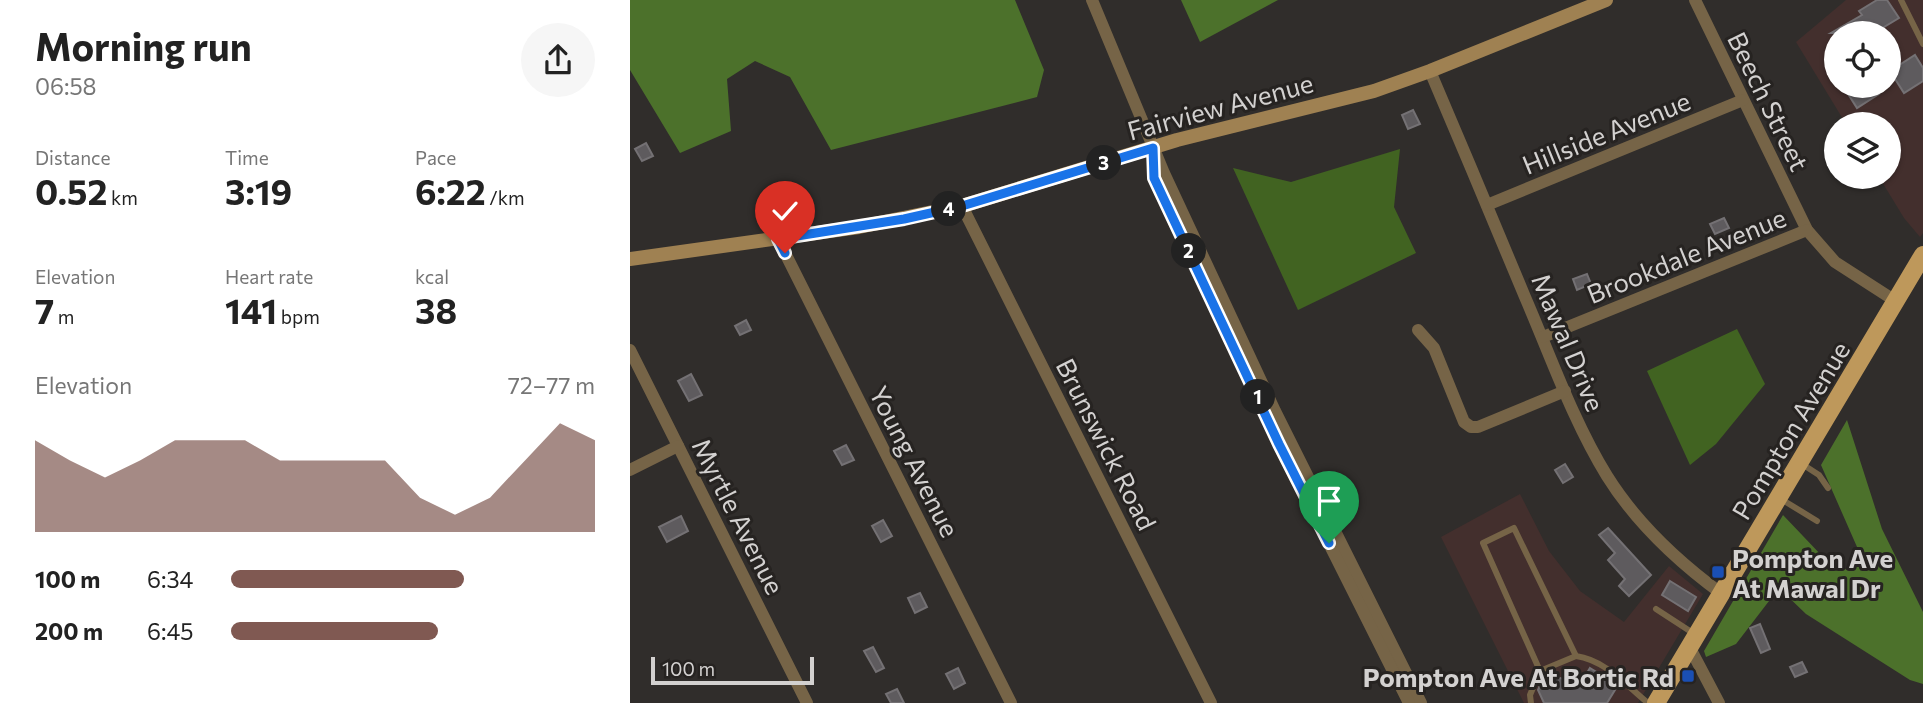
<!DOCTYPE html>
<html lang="en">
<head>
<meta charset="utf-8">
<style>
	body { margin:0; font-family:Commissioner,sans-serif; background:#f6f6f6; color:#222; height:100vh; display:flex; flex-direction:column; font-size:26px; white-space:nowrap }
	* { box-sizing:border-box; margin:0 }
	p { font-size:23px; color:#767676 }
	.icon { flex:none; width:38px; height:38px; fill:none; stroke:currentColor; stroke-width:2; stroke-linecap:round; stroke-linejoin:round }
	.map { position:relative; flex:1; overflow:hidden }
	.panel { display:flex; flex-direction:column; background:#fff; width:630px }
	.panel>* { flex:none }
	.buttons { position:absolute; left:1194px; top:21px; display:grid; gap:14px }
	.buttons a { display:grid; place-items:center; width:77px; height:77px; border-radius:50%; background:#fff; box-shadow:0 2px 5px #0004; font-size:35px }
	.scale { position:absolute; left:21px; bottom:18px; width:163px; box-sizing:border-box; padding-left:7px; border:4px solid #d3d1d0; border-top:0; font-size:19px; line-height:24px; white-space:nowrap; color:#d3d1d0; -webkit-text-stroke:5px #262321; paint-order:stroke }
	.pin { position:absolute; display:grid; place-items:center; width:60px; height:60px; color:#fff; margin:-72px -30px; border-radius:50% 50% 50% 0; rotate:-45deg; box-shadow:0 0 7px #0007 }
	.pin .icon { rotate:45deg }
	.km { position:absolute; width:35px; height:35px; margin:-18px; border-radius:50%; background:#222; color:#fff; font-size:19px; line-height:35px; text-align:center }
	.round { display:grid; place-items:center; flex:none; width:74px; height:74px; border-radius:37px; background:#f6f6f6 }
	.headline { display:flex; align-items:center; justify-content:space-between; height:119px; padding:0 35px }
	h1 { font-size:38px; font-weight:700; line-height:52px }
	.figures { display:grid; grid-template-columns:repeat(3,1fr); gap:10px; height:119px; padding:7px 35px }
	.figures div { display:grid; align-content:center }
	.figures b { font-size:35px; font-weight:700 }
	.figures small { font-size:19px; font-weight:400 }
	.figures p { font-size:19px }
	.chart { height:196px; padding:14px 35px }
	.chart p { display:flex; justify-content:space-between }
	.chart svg { width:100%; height:126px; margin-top:7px; fill:#805952; opacity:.7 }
	ul { padding:0 35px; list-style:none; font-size:23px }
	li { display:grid; grid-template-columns:112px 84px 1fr; align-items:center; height:52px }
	li i { height:18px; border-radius:9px; background:#805952 }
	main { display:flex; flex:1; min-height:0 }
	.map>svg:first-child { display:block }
</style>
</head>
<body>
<main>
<section class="panel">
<div class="headline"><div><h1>Morning run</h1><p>06:58</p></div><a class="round"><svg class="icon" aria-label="share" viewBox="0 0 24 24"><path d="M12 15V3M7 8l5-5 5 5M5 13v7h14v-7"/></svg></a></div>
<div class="figures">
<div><p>Distance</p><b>0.52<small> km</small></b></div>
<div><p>Time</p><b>3:19</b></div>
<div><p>Pace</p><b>6:22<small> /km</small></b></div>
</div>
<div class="figures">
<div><p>Elevation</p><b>7<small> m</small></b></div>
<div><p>Heart rate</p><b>141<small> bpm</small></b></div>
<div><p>kcal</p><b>38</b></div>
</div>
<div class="chart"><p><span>Elevation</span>72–77 m</p>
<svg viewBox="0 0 160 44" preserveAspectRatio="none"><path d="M0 44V12L10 19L20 25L30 19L40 12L50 12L60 12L70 19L80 19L90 19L100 19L110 32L120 38L130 32L140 19L150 6L160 12V44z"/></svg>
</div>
<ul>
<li><b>100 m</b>6:34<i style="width:64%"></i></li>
<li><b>200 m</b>6:45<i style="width:57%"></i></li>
</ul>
</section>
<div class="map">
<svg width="1293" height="703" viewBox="0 0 1293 703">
	<rect width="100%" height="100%" fill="#302d2b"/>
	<g fill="#432f2d" fill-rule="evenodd">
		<path d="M1216,0H1293V233L1290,237L1274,218L1249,177H1258V124H1216L1166,42ZM1206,33H1258V86H1206Z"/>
		<polygon points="890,494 919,551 950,591 994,622 1039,566 1073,594 1008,703 894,703 811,537"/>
	</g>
	<g fill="#416321">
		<polygon points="770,149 764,207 786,253 668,310 603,168 661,182"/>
		<polygon points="1107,329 1135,384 1086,444 1060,465 1017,371"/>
	</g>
	<g fill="#4c712b">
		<polygon points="0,0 385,0 414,70 407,97 201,150 160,77 125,61 97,79 101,131 50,153 0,70"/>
		<polygon points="551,0 648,0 570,42"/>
		<polygon points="1217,420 1252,529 1293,612 1293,684 1280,680 1176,614 1149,588 1106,644 1076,657 1074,651 1153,515 1193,557 1217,570 1231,556 1191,465"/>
	</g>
	<g fill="#5e5b5e" stroke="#747174" stroke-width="2">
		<polygon points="1247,0 1257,0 1269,18 1244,33 1201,33 1232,15 1229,11"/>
		<polygon points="1206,52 1206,75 1196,59"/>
		<polygon points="1285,55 1293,68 1293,81 1274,93 1260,71"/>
		<polygon points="1213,86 1244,86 1249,94 1227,108"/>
		<polygon points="783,110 790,124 778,129 772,115"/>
		<polygon points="16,143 23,156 12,161 5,149"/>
		<polygon points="1094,218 1099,228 1085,234 1080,224"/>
		<polygon points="957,274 961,284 947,290 943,279"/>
		<polygon points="116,320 121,330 110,335 105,326"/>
		<polygon points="61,374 72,395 59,401 48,381"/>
		<polygon points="216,445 224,460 212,465 204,451"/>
		<polygon points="935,464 943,477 933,483 925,470"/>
		<polygon points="51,516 58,531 37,542 29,527"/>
		<polygon points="253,520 262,536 251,542 242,526"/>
		<polygon points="978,528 1021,575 999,596 989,586 995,579 978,560 985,553 969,535"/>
		<polygon points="1040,581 1066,597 1058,611 1032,595"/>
		<polygon points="290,593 297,607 285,613 278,598"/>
		<polygon points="1130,624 1140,649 1131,653 1120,628"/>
		<polygon points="243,647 254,668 246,672 234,651"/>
		<polygon points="1172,662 1177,672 1165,677 1160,667"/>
		<polygon points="328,668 335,683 324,689 316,674"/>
		<polygon points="960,668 988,685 977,703 914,703 908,690 913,678 921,675 936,680 941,678 951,683"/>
		<polygon points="267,689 274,703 261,703 256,694"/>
	</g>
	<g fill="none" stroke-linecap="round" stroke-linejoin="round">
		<g stroke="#766447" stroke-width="6">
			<polyline points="1271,0 1293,44"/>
			<polyline points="1172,464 1189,475 1198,488"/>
			<polyline points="1151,499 1187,521"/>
			<polyline points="1026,609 1066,635"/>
			<polyline points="910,671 946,656"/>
			<path d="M901,703L900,695L910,671L853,543L884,528L946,656C975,660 996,685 1018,703"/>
		</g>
		<g stroke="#766447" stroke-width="12">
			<polyline points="462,0 534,173 645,411 791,703"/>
			<polyline points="1065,0 1177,230 1205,262 1267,302"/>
			<path d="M800,71C832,146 864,222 895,297C921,357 943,421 977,476C1007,524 1047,561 1092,594"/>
			<polyline points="524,155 524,178 649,444 779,703"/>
			<polyline points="857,205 1113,100"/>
			<polyline points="332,206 581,703"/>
			<polyline points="148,239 381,703"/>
			<polyline points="788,330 804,348 834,422 841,427 848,427 935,391"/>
			<polyline points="913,337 1177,230"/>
			<polyline points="0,350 177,703"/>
			<polyline points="0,470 48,446"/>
			<polyline points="1060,648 1089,703"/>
		</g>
		<polyline stroke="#9f8152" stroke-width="14" points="0,259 229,227 332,206 547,140 744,91 800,71 976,0"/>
		<polyline stroke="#be985b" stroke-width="18" points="1026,703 1293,255"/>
	</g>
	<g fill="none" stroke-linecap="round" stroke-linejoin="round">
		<g stroke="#fff" stroke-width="14">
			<polyline id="route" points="155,253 148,239 274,219 332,206 523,148 524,178 649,444 699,543"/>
		</g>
		<use href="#route" stroke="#1a73e8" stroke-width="9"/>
	</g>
	<g fill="#1a4fb4" stroke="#262321" stroke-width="2.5">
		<rect x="1081" y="565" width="14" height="14" rx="3.5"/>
		<rect x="1051" y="669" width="14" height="14" rx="3.5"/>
	</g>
	<g text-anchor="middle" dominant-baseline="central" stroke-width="6" stroke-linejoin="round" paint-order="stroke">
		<g font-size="26" fill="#d3d1d0" stroke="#262321">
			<text transform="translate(1139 101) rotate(64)">Beech Street</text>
			<text transform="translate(590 106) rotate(-15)">Fairview Avenue</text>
			<text transform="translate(976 132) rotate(-22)">Hillside Avenue</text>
			<text transform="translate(1056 255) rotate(-22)">Brookdale Avenue</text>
			<text transform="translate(939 342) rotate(67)">Mawal Drive</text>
			<text transform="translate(1160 430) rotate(-59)">Pompton Avenue</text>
			<text transform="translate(477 444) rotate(63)">Brunswick Road</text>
			<text transform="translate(285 461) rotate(63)">Young Avenue</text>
			<text transform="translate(109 516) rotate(63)">Myrtle Avenue</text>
		</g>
		<g font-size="26" font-weight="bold" fill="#d3d1d0" stroke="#262321" text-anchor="start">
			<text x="1102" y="557">Pompton Ave<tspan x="1102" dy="30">At Mawal Dr</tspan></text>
			<text x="1044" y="676" text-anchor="end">Pompton Ave At Bortic Rd</text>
		</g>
	</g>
</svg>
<div class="buttons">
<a><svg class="icon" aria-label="locate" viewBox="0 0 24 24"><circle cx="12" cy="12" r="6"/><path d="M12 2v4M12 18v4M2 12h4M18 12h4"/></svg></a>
<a><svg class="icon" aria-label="layers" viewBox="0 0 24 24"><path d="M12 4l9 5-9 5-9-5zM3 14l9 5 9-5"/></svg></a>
</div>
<div class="scale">100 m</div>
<div class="pin" style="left:699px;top:543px;background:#1e9e55"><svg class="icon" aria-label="arrive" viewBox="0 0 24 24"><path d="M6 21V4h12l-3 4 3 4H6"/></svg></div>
<div class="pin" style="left:155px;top:253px;background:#d93025"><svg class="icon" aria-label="check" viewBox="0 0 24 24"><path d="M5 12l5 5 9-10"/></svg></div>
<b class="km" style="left:628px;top:397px">1</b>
<b class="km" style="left:559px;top:251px">2</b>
<b class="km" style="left:474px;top:163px">3</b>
<b class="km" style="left:319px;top:209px">4</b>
</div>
</main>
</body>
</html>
